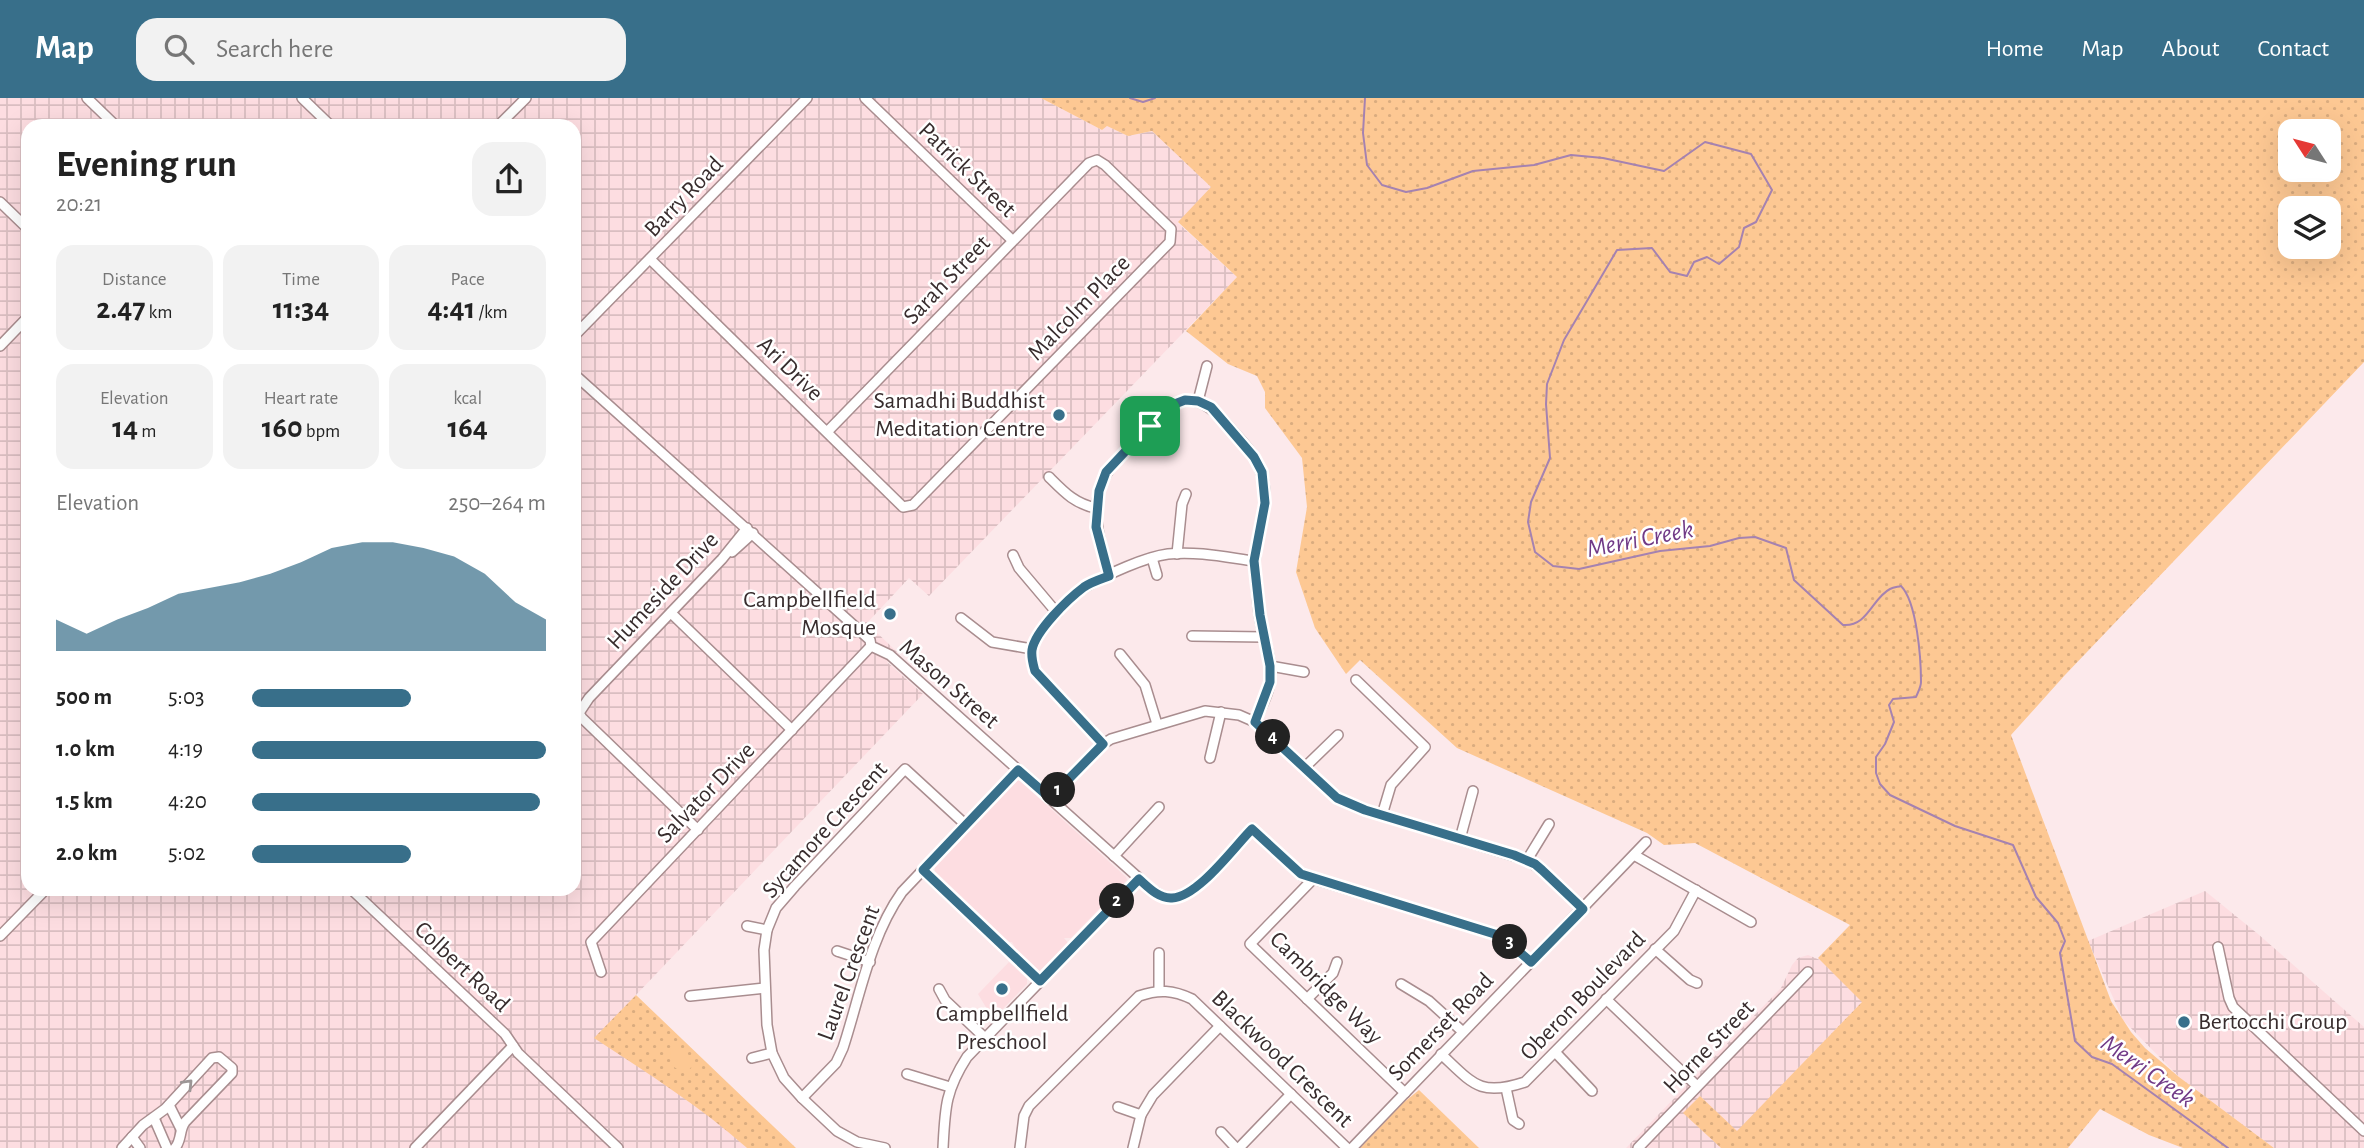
<!DOCTYPE html>
<html lang="en">
<head>
<meta charset="utf-8">
<style>
	body { margin:0; font-family:"Alegreya Sans",sans-serif; background:#f2f2f2; color:#222; height:100vh; display:flex; flex-direction:column; font-size:26px; white-space:nowrap }
	* { box-sizing:border-box; margin:0 }
	p { font-size:23px; color:#767676 }
	.icon { flex:none; width:38px; height:38px; fill:none; stroke:currentColor; stroke-width:2; stroke-linecap:round; stroke-linejoin:round }
	.map { position:relative; flex:1; overflow:hidden }
	.drawer { position:absolute; left:21px; top:21px; width:560px; height:777px; display:flex; flex-direction:column; background:#fff; border-radius:21px; box-shadow:0 7px 28px #0002 }
	.drawer>* { flex:none }
	.needle { width:46px; rotate:306deg }
	.buttons { position:absolute; left:2278px; top:21px; display:grid; gap:14px }
	.buttons a { display:grid; place-items:center; width:63px; height:63px; border-radius:14px; background:#fff; box-shadow:0 7px 28px #0002; font-size:35px }
	.pin { position:absolute; display:grid; place-items:center; width:60px; height:60px; color:#fff; margin:-30px; border-radius:14px; box-shadow:0 4px 10px #0006 }
	.km { position:absolute; width:35px; height:35px; margin:-18px; border-radius:50%; background:#222; color:#fff; font-size:19px; line-height:35px; text-align:center }
	.round { display:grid; place-items:center; flex:none; width:74px; height:74px; border-radius:21px; background:#f2f2f2 }
	.headline { display:flex; align-items:center; justify-content:space-between; height:119px; padding:0 35px }
	h1 { font-size:38px; font-weight:700; line-height:52px }
	.metrics { display:grid; grid-template-columns:repeat(3,1fr); gap:10px; height:119px; padding:7px 35px }
	.metrics div { display:grid; align-content:center; border-radius:18px; background:#f2f2f2; text-align:center }
	.metrics b { font-size:30px; font-weight:700 }
	.metrics small { font-size:19px; font-weight:400 }
	.metrics p { font-size:19px }
	.chart { height:196px; padding:14px 35px }
	.chart p { display:flex; justify-content:space-between }
	.chart svg { width:100%; height:126px; margin-top:7px; fill:#386f8a; opacity:.7 }
	ul { padding:0 35px; list-style:none; font-size:23px }
	li { display:grid; grid-template-columns:112px 84px 1fr; align-items:center; height:52px }
	li i { height:18px; border-radius:9px; background:#386f8a }
	header { display:flex; align-items:center; gap:42px; box-sizing:border-box; height:98px; padding:0 35px; background:#386f8a; color:#fff }
	header strong { font-size:33px }
	nav { display:flex; gap:38px; margin-inline-start:auto; font-size:24px }
	.search { width:490px; height:63px; background:#f2f2f2; display:flex; align-items:center; gap:18px; box-sizing:border-box; padding:0 24px; border-radius:21px; color:#767676; font-size:26px }
	.map>svg:first-child { display:block }
</style>
</head>
<body>
<header>
<strong>Map</strong>
<div class="search"><svg class="icon" aria-label="search" viewBox="0 0 24 24"><circle cx="10" cy="10" r="6"/><path d="M15 15l6 6"/></svg>Search here</div>
<nav><a>Home</a><a>Map</a><a>About</a><a>Contact</a></nav>
</header>
<div class="map">
<svg width="2364" height="1050" viewBox="0 0 2364 1050">
	<defs>
		<pattern id="industrial-grid" width="8" height="8" patternUnits="userSpaceOnUse" patternTransform="scale(1.75)"><rect width="8" height="8" fill="#fddde1"/><path d="M0 4h8M4 0v8" fill="none" stroke="#dabec1"/></pattern>
		<pattern id="grass-dots" width="8" height="8" patternUnits="userSpaceOnUse" patternTransform="scale(1.75)"><rect width="8" height="8" fill="#fdc893"/><path d="M2 2h.1M6 6h.1" fill="none" stroke="#daac7f" stroke-width="1.8" stroke-linecap="round"/></pattern>
	</defs>
	<rect width="100%" height="100%" fill="#fce9eb"/>
	<g fill="#fddde1">
		<polygon points="1016,683 1020,683 1126,779 1127,782 1071,840 1064,840 1069,846 1042,875 1037,876 1013,854 1016,851 1012,844 1009,844 935,773 935,769"/>
		<polygon points="1009,864 1027,881 1027,886 993,921 978,896"/>
	</g>
	<g fill="url(#industrial-grid)" fill-rule="evenodd">
		<path d="M0,0H1041L1102,32L1107,28L1128,38L1152,33L1211,89L1178,125L1237,179L929,498L909,480L867,525L897,554L887,564L923,596L595,940L674,992L716,1022L747,1050H0ZM28,28H574V791H28Z"/>
		<polygon points="2205,793 2258,836 2364,929 2364,1050 2274,1050 2179,979 2123,922 2088,843"/>
		<polygon points="1808,857 1820,862 1863,903 1737,1034 1700,998 1684,1015 1721,1050 1626,1050 1781,890 1792,867 1798,860"/>
	</g>
	<g fill="url(#grass-dots)" fill-rule="evenodd">
		<path d="M1041,0H2364V264L2065,577L2011,637L2111,903L2131,934L2145,950L2179,979L2274,1050H2183L2149,1037L2100,1011L2068,1050H1721L1683,1015L1700,998L1737,1033L1862,904L1818,860L1850,827L1695,745L1664,747L1647,735L1457,650L1360,562L1346,576L1315,530L1296,474L1307,409L1302,360L1265,310V294L1257,278L1228,266L1186,233L1237,179L1178,124L1211,89L1152,33L1128,38L1107,28L1102,32ZM2291,33H2329V72H2291ZM2291,110H2329V149H2291Z"/>
		<path d="M636,897L796,1050H747C700,1008 647,975 594,940Z"/>
		<polygon points="1419,992 1479,1050 1360,1050 1403,1005"/>
	</g>
	<polygon fill="#fdc893" points="679,950 685,953 694,965 689,972 677,971 671,967 670,953"/>
	<g fill="none" stroke-linecap="round" stroke-linejoin="round">
		<g stroke="#a582b0" stroke-width="2">
			<polyline points="1130,0 1143,4 1155,0"/>
			<path d="M1365,0L1363,35L1367,67L1382,87L1406,94L1427,90L1473,73L1534,67L1571,57L1603,60L1664,73L1705,44L1751,56L1772,92L1756,124L1744,130L1739,149L1719,166L1707,159L1694,164L1687,178L1670,174L1652,150L1617,152L1564,242L1547,286L1546,306L1550,360L1531,404L1528,424L1535,454L1553,468L1579,471L1660,453L1710,448L1739,440L1755,439L1786,450L1794,482L1843,527C1868,529 1872,500 1890,491C1894,489 1898,489 1901,488C1917,504 1921,561 1921,584C1921,589 1918,594 1916,599L1893,601L1889,607L1894,624L1885,646L1876,659V675L1880,686L1890,697L1955,728L2013,747L2036,799L2058,825L2065,843L2060,855L2075,943L2092,959L2112,966L2228,1050"/>
		</g>
		<g stroke="#a98d8f" stroke-width="12">
			<g id="minor">
				<polyline points="87,0 116,28"/>
				<polyline points="302,0 331,28"/>
				<polyline points="865,0 1012,142"/>
				<polyline points="498,28 526,0"/>
				<polyline points="0,104 28,131"/>
				<polyline points="650,161 903,409 913,407 1170,144 1171,131 1105,67 1097,62 1089,65 827,334"/>
				<polyline points="574,238 807,0"/>
				<polyline points="0,248 28,219"/>
				<path d="M574,276L870,542L871,548L890,557L1151,791C1157,795 1163,800 1170,800C1196,801 1234,749 1252,731L1301,777L1501,838L1531,864"/>
				<polyline points="1198,303 1207,268"/>
				<path d="M1049,379C1064,394 1075,406 1096,410"/>
				<polyline points="732,454 753,435"/>
				<polyline points="1177,456 1182,406 1186,396"/>
				<polyline points="1013,457 1019,470 1057,515"/>
				<polyline points="1152,460 1157,477"/>
				<path d="M1109,478C1102,450 1092,423 1099,394C1104,372 1120,359 1135,343C1172,306 1188,279 1231,331C1242,344 1256,357 1261,374C1273,408 1252,440 1255,474C1257,489 1257,506 1260,521C1264,541 1273,564 1270,584C1268,598 1260,611 1255,624"/>
				<polyline points="671,515 792,632"/>
				<polyline points="961,520 992,544 1032,551"/>
				<polyline points="1192,538 1264,539"/>
				<polyline points="1120,556 1145,587 1157,626"/>
				<polyline points="1270,568 1304,574"/>
				<polyline points="1356,582 1425,649 1391,687 1382,717"/>
				<path d="M1103,646L1035,573C1033,566 1031,560 1032,552C1034,534 1071,497 1087,488C1108,476 1145,459 1168,456C1197,453 1225,459 1254,463"/>
				<polyline points="1210,660 1221,614"/>
				<polyline points="1304,670 1338,637"/>
				<polyline points="1050,700 1103,646 1111,641 1205,613 1239,617 1255,624 1268,635 1337,700 1365,712 1527,762 1542,772 1583,811"/>
				<polyline points="698,732 582,620 579,615 589,600 722,461 747,430"/>
				<polyline points="1460,741 1473,693"/>
				<polyline points="1634,757 1751,824"/>
				<polyline points="1114,758 1159,709"/>
				<polyline points="1527,762 1549,726"/>
				<polyline points="923,773 1040,883"/>
				<polyline points="1313,781 1250,846 1405,995"/>
				<polyline points="351,791 505,936 518,955 618,1050"/>
				<polyline points="747,828 767,832"/>
				<polyline points="0,838 46,791"/>
				<polyline points="2218,849 2229,900 2233,909 2364,1033"/>
				<polyline points="1655,851 1690,882 1697,885"/>
				<polyline points="837,853 870,864"/>
				<polyline points="601,874 591,844 871,548"/>
				<polyline points="1401,886 1429,903 1463,934"/>
				<polyline points="939,891 945,902 985,940"/>
				<polyline points="1159,892 1159,855"/>
				<polyline points="690,898 765,890"/>
				<polyline points="1307,901 1333,875 1337,864"/>
				<polyline points="1606,901 1697,988"/>
				<polyline points="1556,955 1592,993"/>
				<path d="M1441,956C1473,986 1480,999 1525,984L1674,833L1696,792"/>
				<polyline points="752,960 772,955"/>
				<polyline points="907,976 950,989"/>
				<polyline points="1506,990 1513,1022 1519,1026"/>
				<path d="M802,1000L836,965L843,950C860,898 870,839 902,794L1018,672"/>
				<polyline points="169,1007 181,1031"/>
				<polyline points="1118,1009 1141,1017"/>
				<polyline points="154,1020 167,1050"/>
				<polyline points="1221,1034 1236,1050"/>
				<polyline points="132,1039 140,1050"/>
				<path d="M122,1050L143,1027L165,1011L212,960L219,959L232,970V975L185,1024C179,1032 182,1042 175,1050"/>
				<polyline points="415,1050 513,948"/>
				<polyline points="885,1050 857,1044 837,1033 802,1000 784,980 772,955 767,927 764,852 767,832 776,810 795,788 905,671 966,727"/>
				<path d="M943,1050C945,1011 945,993 967,959L1139,781"/>
				<path d="M1020,1050L1024,1018L1029,1008L1139,898C1159,891 1173,892 1192,901L1347,1050"/>
				<polyline points="1133,1050 1141,1017 1153,997 1220,928"/>
				<polyline points="1239,1050 1291,996"/>
				<polyline points="1352,1050 1646,744"/>
				<polyline points="1638,1050 1808,874"/>
			</g>
		</g>
		<use href="#minor" stroke="#fff" stroke-width="9"/>
	</g>
	<defs><path id="oneway-chevron" d="M-2-3.5L2.5 0L-2 3.5" fill="none" stroke-width="1.6" stroke-linecap="round" stroke-linejoin="round" transform="scale(1.75)"/></defs>
	<use stroke="#9c9696" href="#oneway-chevron" transform="translate(188 986) rotate(-46)"/>
	<g fill="none" stroke-linecap="round" stroke-linejoin="round">
		<g stroke="#fff" stroke-width="14">
			<path id="route" d="M1185,302L1198,303L1211,309L1254,359L1262,374L1265,405L1254,463L1260,517L1270,568V584L1255,624L1337,700L1365,712L1514,757L1535,766L1542,772L1583,811L1531,864L1501,838L1301,776L1252,731C1234,749 1198,799 1172,800C1159,801 1148,789 1139,781L1040,883L923,772L1018,672L1050,700L1103,646L1035,573C1033,566 1031,560 1032,552C1035,533 1068,501 1084,489C1091,484 1101,481 1109,478L1096,429L1099,393L1106,374L1167,309Z"/>
		</g>
		<use href="#route" stroke="#386f8a" stroke-width="9"/>
	</g>
	<g fill="#386f8a" stroke="#fff" stroke-width="2.5">
		<circle cx="1059" cy="317" r="7"/>
		<circle cx="890" cy="516" r="7"/>
		<circle cx="1002" cy="891" r="7"/>
		<circle cx="2184" cy="924" r="7"/>
	</g>
	<g text-anchor="middle" dominant-baseline="central" stroke-width="5" stroke-linejoin="round" paint-order="stroke">
		<g font-size="24" fill="#382d2e" stroke="#fff">
			<text transform="translate(967 72) rotate(44)">Patrick Street</text>
			<text transform="translate(684 99) rotate(-46)">Barry Road</text>
			<text transform="translate(947 182) rotate(-46)">Sarah Street</text>
			<text transform="translate(1079 210) rotate(-46)">Malcolm Place</text>
			<text transform="translate(790 271) rotate(44)">Ari Drive</text>
			<text transform="translate(663 493) rotate(-47)">Humeside Drive</text>
			<text transform="translate(949 586) rotate(41)">Mason Street</text>
			<text transform="translate(706 695) rotate(-46)">Salvator Drive</text>
			<text transform="translate(825 732) rotate(-48)">Sycamore Crescent</text>
			<text transform="translate(462 869) rotate(43)">Colbert Road</text>
			<text transform="translate(849 875) rotate(-70)">Laurel Crescent</text>
			<text transform="translate(1326 890) rotate(45)">Cambridge Way</text>
			<text transform="translate(1583 898) rotate(-46)">Oberon Boulevard</text>
			<text transform="translate(1441 929) rotate(-46)">Somerset Road</text>
			<text transform="translate(1709 949) rotate(-46)">Horne Street</text>
			<text transform="translate(1282 961) rotate(44)">Blackwood Crescent</text>
		</g>
		<g font-size="24" fill="#382d2e" stroke="#fff" text-anchor="end">
			<text x="1045" y="303">Samadhi Buddhist<tspan x="1045" dy="28">Meditation Centre</tspan></text>
			<text x="876" y="502">Campbellfield<tspan x="876" dy="28">Mosque</tspan></text>
			<text x="1002" y="916" text-anchor="middle">Campbellfield<tspan x="1002" dy="28">Preschool</tspan></text>
			<text x="2198" y="924" text-anchor="start">Bertocchi Group</text>
		</g>
		<g font-size="26" font-style="italic" fill="#713a87" stroke="#fff">
			<text transform="translate(1640 441) rotate(-11)">Merri Creek</text>
			<text transform="translate(2148 973) rotate(35)">Merri Creek</text>
		</g>
	</g>
</svg>
<div class="buttons">
<a><svg class="needle" viewBox="-14 -14 28 28"><path d="M0-13l5 13h-10z" fill="#e53935"/><path d="M0 13l5-13h-10z" fill="#767676"/></svg></a>
<a><svg class="icon" aria-label="layers" viewBox="0 0 24 24"><path d="M12 4l9 5-9 5-9-5zM3 14l9 5 9-5"/></svg></a>
</div>
<div class="pin" style="left:1150px;top:328px;background:#1e9e55"><svg class="icon" aria-label="arrive" viewBox="0 0 24 24"><path d="M6 21V4h12l-3 4 3 4H6"/></svg></div>
<b class="km" style="left:1058px;top:692px">1</b>
<b class="km" style="left:1117px;top:803px">2</b>
<b class="km" style="left:1510px;top:844px">3</b>
<b class="km" style="left:1273px;top:639px">4</b>
<section class="drawer">
<div class="headline"><div><h1>Evening run</h1><p>20:21</p></div><a class="round"><svg class="icon" aria-label="share" viewBox="0 0 24 24"><path d="M12 15V3M7 8l5-5 5 5M5 13v7h14v-7"/></svg></a></div>
<div class="metrics">
<div><p>Distance</p><b>2.47<small> km</small></b></div>
<div><p>Time</p><b>11:34</b></div>
<div><p>Pace</p><b>4:41<small> /km</small></b></div>
</div>
<div class="metrics">
<div><p>Elevation</p><b>14<small> m</small></b></div>
<div><p>Heart rate</p><b>160<small> bpm</small></b></div>
<div><p>kcal</p><b>164</b></div>
</div>
<div class="chart"><p><span>Elevation</span>250–264 m</p>
<svg viewBox="0 0 160 44" preserveAspectRatio="none"><path d="M0 44V33L10 38L20 33L30 29L40 24L50 22L60 20L70 17L80 13L90 8L100 6L110 6L120 8L130 11L140 17L150 27L160 33V44z"/></svg>
</div>
<ul>
<li><b>500 m</b>5:03<i style="width:54%"></i></li>
<li><b>1.0 km</b>4:19<i style="width:100%"></i></li>
<li><b>1.5 km</b>4:20<i style="width:98%"></i></li>
<li><b>2.0 km</b>5:02<i style="width:54%"></i></li>
</ul>
</section>
</div>
</body>
</html>
